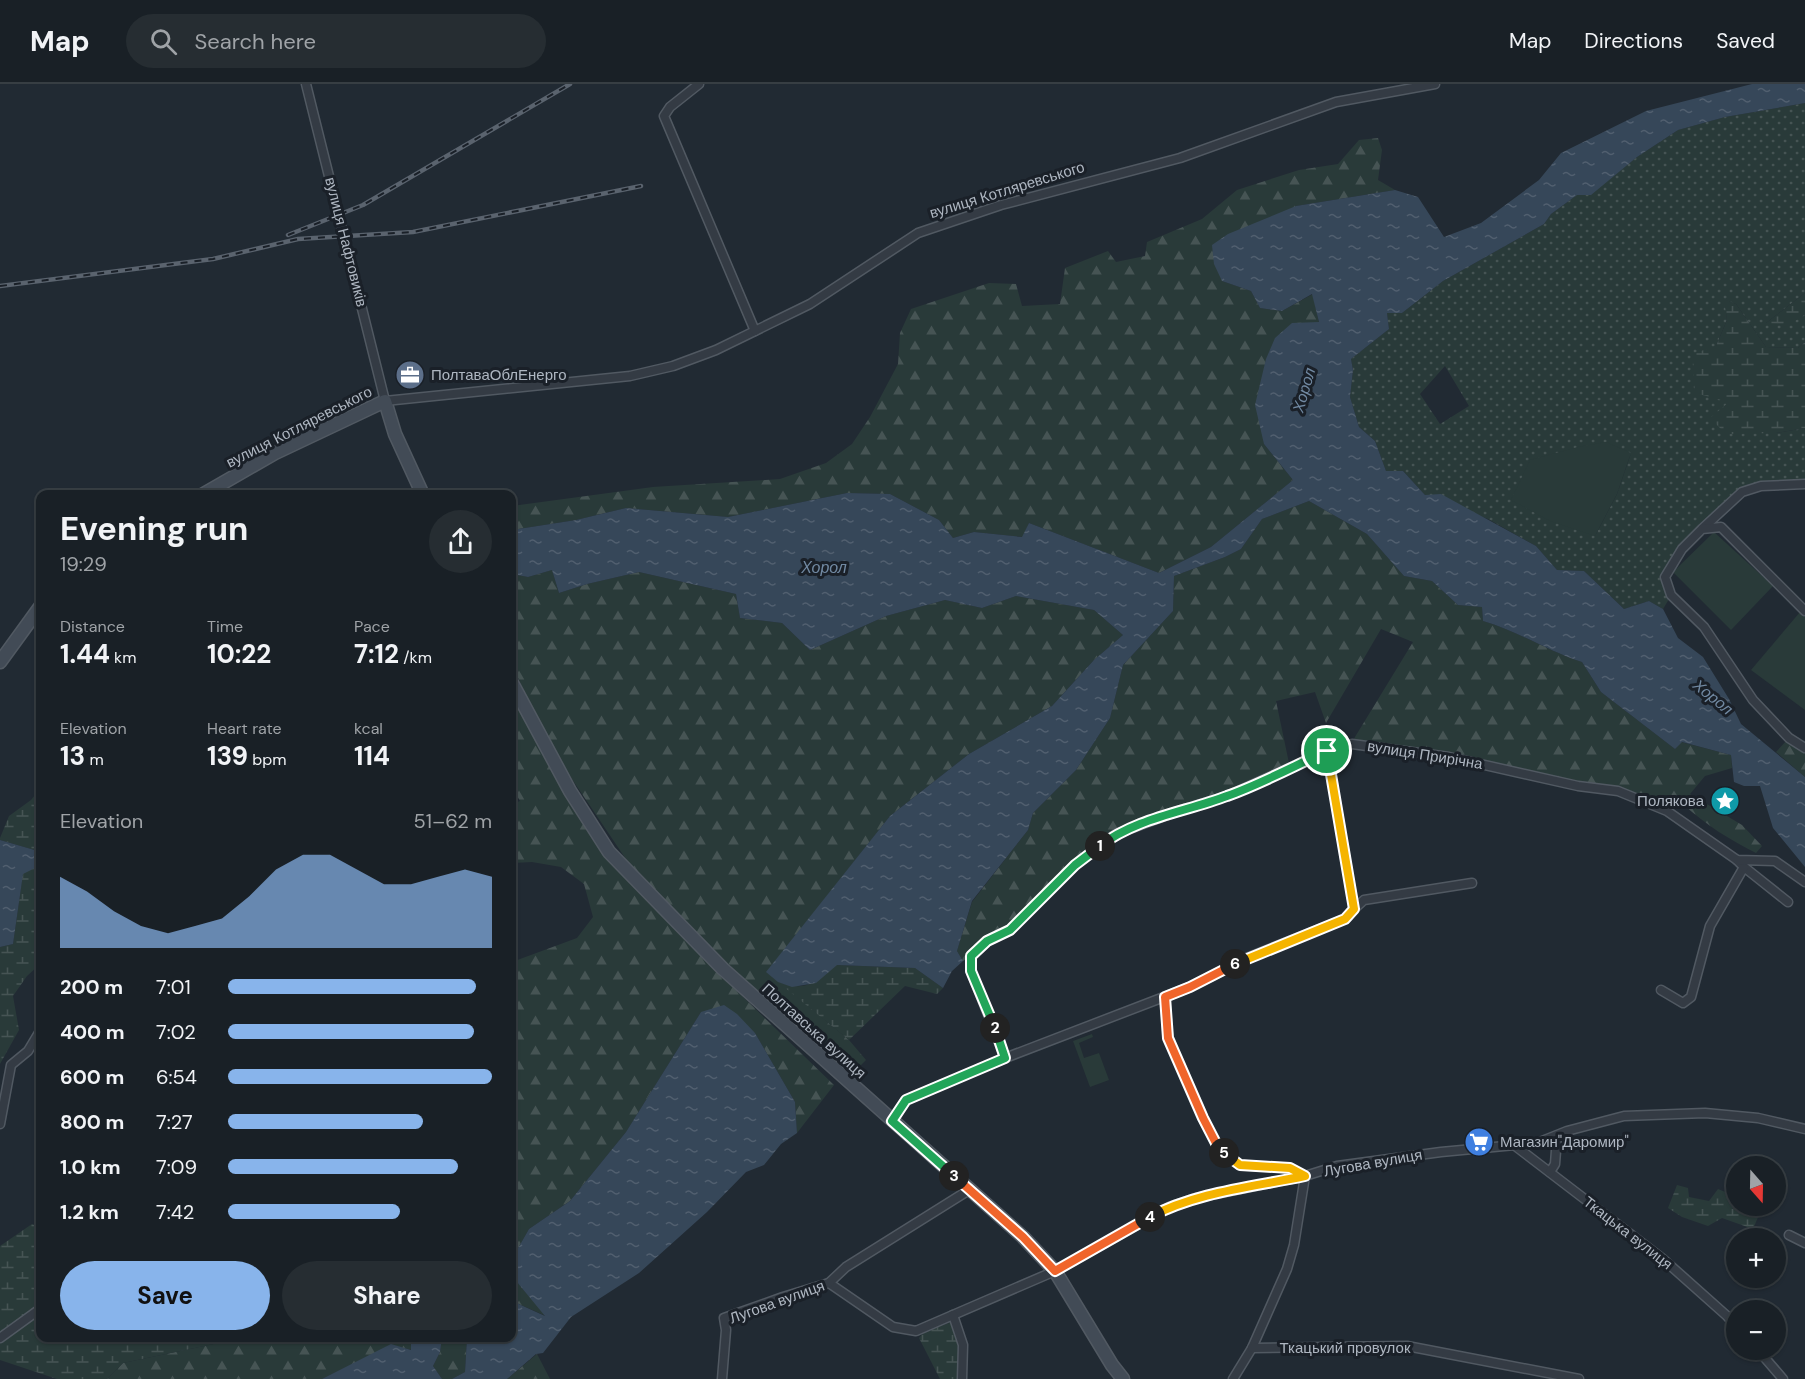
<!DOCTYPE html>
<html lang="en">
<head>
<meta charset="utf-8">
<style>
	body { margin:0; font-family:"DM Sans",sans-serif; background:#262d32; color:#f1f3f6; height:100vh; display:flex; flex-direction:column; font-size:22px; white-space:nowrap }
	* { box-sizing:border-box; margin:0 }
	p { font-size:20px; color:#9fa3a7 }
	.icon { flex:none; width:33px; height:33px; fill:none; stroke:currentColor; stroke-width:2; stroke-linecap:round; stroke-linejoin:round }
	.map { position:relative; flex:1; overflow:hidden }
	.drawer { position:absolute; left:36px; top:406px; width:480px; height:852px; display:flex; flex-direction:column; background:#192026; border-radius:12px; box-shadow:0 2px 4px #0004,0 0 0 2px #373e43 }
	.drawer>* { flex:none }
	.needle { width:39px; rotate:160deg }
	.fabs { position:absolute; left:1726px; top:1072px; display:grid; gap:12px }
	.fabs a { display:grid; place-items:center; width:60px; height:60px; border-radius:50%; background:#192026; box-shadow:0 2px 4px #0004,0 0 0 2px #373e43; font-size:30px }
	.pin { position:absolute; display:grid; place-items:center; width:51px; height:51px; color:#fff; margin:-26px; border:3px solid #fff; border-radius:50%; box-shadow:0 2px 6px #0007 }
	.km { position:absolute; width:30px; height:30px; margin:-15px; border-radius:50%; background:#222; color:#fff; font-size:16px; line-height:30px; text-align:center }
	.round { display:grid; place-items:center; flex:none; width:63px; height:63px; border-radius:32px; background:#262d32 }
	.head { display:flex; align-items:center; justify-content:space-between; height:102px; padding:0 24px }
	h1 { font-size:33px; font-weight:700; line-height:45px }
	.metrics { display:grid; grid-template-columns:repeat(3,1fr); gap:9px; height:102px; padding:6px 24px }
	.metrics div { display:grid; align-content:center }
	.metrics b { font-size:26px; font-weight:700 }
	.metrics small { font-size:16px; font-weight:400 }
	.metrics p { font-size:16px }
	.chart { height:168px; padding:12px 24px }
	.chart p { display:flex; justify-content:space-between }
	.chart svg { width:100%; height:108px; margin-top:6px; fill:#88b4eb; opacity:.7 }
	.action { display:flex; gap:12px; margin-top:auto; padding:12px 24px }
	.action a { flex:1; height:69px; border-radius:36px; background:#88b4eb; color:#111; font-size:24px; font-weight:700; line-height:69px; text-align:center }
	.action a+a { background:#262d32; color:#f1f3f6 }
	ul { padding:0 24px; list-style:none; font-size:20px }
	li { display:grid; grid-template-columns:96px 72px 1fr; align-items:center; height:45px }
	li i { height:15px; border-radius:8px; background:#88b4eb }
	header { display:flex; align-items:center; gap:36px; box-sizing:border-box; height:84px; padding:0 30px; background:#192026; border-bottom:2px solid #373e43 }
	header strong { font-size:28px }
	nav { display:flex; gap:33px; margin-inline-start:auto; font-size:21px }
	.search { width:420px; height:54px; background:#262d32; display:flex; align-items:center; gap:15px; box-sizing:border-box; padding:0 21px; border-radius:33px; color:#9fa3a7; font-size:22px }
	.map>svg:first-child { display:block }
</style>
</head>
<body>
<header>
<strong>Map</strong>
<div class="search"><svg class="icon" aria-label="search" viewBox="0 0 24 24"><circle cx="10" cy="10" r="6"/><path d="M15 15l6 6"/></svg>Search here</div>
<nav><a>Map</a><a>Directions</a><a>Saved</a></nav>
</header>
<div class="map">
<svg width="1805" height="1295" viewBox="0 0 1805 1295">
	<defs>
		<pattern id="grass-dots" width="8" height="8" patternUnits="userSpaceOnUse" patternTransform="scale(1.5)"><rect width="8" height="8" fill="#293a39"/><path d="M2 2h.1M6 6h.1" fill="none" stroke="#465454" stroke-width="1.8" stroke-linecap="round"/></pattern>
		<pattern id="forest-firs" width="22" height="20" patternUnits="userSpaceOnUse" patternTransform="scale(1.5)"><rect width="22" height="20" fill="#293a39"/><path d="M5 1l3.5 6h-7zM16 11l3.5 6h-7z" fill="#465454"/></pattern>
		<pattern id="wetland-marsh" width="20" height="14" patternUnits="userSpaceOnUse" patternTransform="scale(1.5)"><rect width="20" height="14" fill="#293a39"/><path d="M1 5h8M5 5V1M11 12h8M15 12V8" fill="none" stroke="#465454"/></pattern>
		<pattern id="water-ripples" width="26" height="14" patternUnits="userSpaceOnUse" patternTransform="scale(1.5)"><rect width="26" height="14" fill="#364759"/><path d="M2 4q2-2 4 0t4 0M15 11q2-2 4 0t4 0" fill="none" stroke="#515f6f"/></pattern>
	</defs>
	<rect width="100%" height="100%" fill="#212a33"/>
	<path fill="url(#grass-dots)" fill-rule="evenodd" d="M1805,19V209L1766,239L1801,233L1805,230V258L1798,264L1766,263L1736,220L1725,216L1727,236L1716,262L1729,318L1776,349L1805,344V400L1742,408L1702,445L1665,493L1669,515L1663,525L1649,517L1624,525L1584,487L1557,486L1536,462L1488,435L1425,411L1403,387H1386L1375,357L1359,343L1350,313L1353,286L1351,275L1389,245L1387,229H1402L1443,197L1544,140L1551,130L1577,111L1591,110L1637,73L1678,46L1725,33ZM1445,282L1469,322L1440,340L1420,310ZM1631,369L1617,410L1595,452Z"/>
	<g fill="url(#forest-firs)">
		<polygon points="1378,54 1382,66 1378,96 1395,106 1296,122 1222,197 1251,207 1260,224 1282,227 1313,210 1319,239 1264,360 1293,396 1211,463 1159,489 1029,439 1023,453 974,448 953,454 939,436 890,410 847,409 728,433 626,424 576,436 512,446 512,422 653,403 780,395 826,379 852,360 870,333 898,280 900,249 911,225 989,199 1016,200 1022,222 1060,220 1065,184 1108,167 1116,178 1145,172 1147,158 1202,135 1237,106 1299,86 1338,80 1359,56"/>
		<path d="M1309,417L1367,450L1404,492L1432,497L1458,521L1482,523L1483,537C1518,547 1548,567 1582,578L1601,608L1675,665L1681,658L1731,671L1732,684L1705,692L1690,710L1742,741L1762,762L1756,769C1730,756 1706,741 1684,721L1667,727L1618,707L1449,673L1352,660L1355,653L1413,558L1381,545L1326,639L1315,608L1276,617L1290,684L1116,750L1075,781L1010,846L963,877L957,867L972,818L1028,746L1033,729L1076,686L1110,634L1123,581L1173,527L1174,492L1225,473L1241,465L1262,435Z"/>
		<polygon points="552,486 559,509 587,500 639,488 736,510 740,534 782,539 810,566 886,532 945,516 982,524 1016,512 1094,526 1123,551 1094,576 1052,622 969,670 890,732 767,888 849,956 866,976 852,990 713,867 634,787 551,664 512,581 512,490 528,493"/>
		<polygon points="512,612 602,770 715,886 834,1001 797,1049 795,1018 755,949 701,928 626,1048 570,1117 529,1145 513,1173 512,1190 512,878 577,854 593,833 584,800 561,783 532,778 512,779 512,720 520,717 512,703"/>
		<polygon points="1789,654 1805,664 1805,693 1776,668"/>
		<polygon points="512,1192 546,1232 512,1217"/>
		<polygon points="264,1254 411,1254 412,1266 391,1261 322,1295 107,1295 123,1279 228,1257"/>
		<polygon points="442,1254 467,1254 465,1288 452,1295 442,1295 433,1282 440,1268"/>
		<polygon points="537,1270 550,1295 507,1295"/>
	</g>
	<g fill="url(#wetland-marsh)">
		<path d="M1805,209V230C1793,241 1781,241 1766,239Z"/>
		<polygon points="1724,215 1736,220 1766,263 1798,264 1805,258 1805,344 1776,349 1726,350 1710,334 1729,318 1695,309 1692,270 1716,262 1727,236"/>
		<polygon points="40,705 40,880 27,892 13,912 19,946 0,980 0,863 13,860 23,789 38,767 0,756 0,754 9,732 31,716"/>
		<path d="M836,881L915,884L943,904L937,910L905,902L849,956L778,898C806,908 816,899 836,881Z"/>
		<polygon points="1677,1101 1688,1104 1689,1113 1709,1117 1718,1105 1737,1113 1734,1119 1737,1122 1761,1126 1753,1145 1722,1134 1708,1142 1682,1133 1668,1124"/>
		<polygon points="32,1140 40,1143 40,1254 264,1254 228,1257 123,1279 107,1295 57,1295 0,1276 0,1162"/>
		<polygon points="955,1237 963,1261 962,1295 940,1295 919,1254 924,1248"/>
	</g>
	<g fill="#293a39">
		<polygon points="1606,358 1631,369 1617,410 1595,452 1550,437 1511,416 1530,376 1578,363"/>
		<polygon points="1714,448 1773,502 1731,546 1673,488"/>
		<polygon points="1800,528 1805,533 1805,626 1751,586"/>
		<polygon points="1092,950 1093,953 1079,959 1084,974 1099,969 1109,996 1090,1003 1073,957"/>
	</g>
	<g fill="url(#water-ripples)">
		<path d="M1752,0H1805V19L1725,33L1678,46L1637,73L1591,111H1577L1551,130L1544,140L1443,197L1402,229H1387L1389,245L1351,275L1353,286L1350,313L1359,343L1375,357L1386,387H1403L1425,411L1441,410L1536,462L1557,486L1584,487L1624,525L1649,517L1663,525L1678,554L1703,573L1729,615L1741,640L1805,693V783L1773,744L1760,702H1744L1734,698L1731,671L1682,658L1675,665L1601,608L1582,578C1548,567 1518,547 1483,537L1482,523L1458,521L1432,497L1404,492L1367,450L1309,417L1262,435L1241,465L1225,473L1174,492L1173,527L1123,581L1110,634L1076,686L1033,729L1028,746L972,817L957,867L963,877L952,887L943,904L915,884L837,881L816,899L792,903L778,898L766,888L890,732L969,670L1052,622L1094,576L1123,551L1094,526L1016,512L982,524L945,516L886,532L810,566L782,539L740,534L736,510L639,488L587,500L559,509L552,486L528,493L512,490V446L576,436L626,424L728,433L847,409L890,410L939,436L953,454L974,448L1022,453L1029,439L1159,489L1211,463L1293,396L1264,360L1255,321L1266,275L1275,254L1292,239L1319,238L1312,210L1282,227L1260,224L1251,207L1222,197L1214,180L1212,161L1228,150L1296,122L1395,106L1418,113L1444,153L1481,139L1539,96L1561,69L1646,27Z"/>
		<polygon points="0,756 38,767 37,783 23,790 13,860 0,863"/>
		<polygon points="724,921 737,930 755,949 795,1018 797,1049 781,1060 764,1081 746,1088 707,1128 639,1189 571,1233 543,1269 536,1270 507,1295 452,1295 465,1288 467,1254 512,1254 512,1217 545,1232 512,1192 513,1173 529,1145 570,1117 626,1048 701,928"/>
		<polygon points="411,1254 442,1254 440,1268 433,1282 442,1295 322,1295 391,1260 411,1266"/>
	</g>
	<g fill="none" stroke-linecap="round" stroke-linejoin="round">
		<g stroke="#515962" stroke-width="11">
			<g id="street">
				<polyline points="306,0 385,317 630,292 673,282 716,266 810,220 918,149 1001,121 1180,74 1336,18 1435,0"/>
				<polyline points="699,0 670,23 664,32 755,247"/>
				<polyline points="1703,444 1742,408 1761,402 1805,400"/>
				<polyline points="1805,527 1721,443 1702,445 1682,465 1665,493 1671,511 1704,543 1753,616 1789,654 1805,664"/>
				<polyline points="1744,783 1788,818"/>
				<polyline points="1354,825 1364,816 1472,799"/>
				<polyline points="1661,906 1683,919 1691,913 1710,842 1744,783 1737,776"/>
				<polyline points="1165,913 1168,954 1203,1034 1220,1067 1240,1081 1290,1084 1305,1092 1294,1161 1287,1185 1252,1264 1233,1295"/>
				<polyline points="1005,974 971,887 971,872 987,857 1010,846 1075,781 1116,750 1178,727 1227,712 1327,667 1352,660 1449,673 1578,702 1618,707 1667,727 1737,776 1775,777 1805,798"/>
				<polyline points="892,1037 906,1016 1005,974 1190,903 1249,873 1345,835 1354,825 1327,667"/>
				<polyline points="0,1040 11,981 28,967 40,947"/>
				<polyline points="1514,1061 1663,1175 1727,1232 1737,1243"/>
				<polyline points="1550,1088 1555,1080 1557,1053"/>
				<polyline points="1789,1151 1805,1159"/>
				<polyline points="829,1199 893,1243 916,1247 1055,1187 1169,1123 1196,1114 1305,1092 1337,1082 1441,1068 1537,1059 1567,1047 1624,1032 1705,1029 1758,1034 1805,1045"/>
				<polyline points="953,1231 963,1261 962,1295"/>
				<polyline points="0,1254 40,1225"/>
				<polyline points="1252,1264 1407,1262 1579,1295"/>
				<polyline points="1758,1266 1783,1295"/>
				<polyline points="722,1295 726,1246 724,1234 783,1213 829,1199 846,1183 969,1106"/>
			</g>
		</g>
		<g stroke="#515962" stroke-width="15">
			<g id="secondary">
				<polyline points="202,411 275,369 385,317 395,350 423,411"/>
				<polyline points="0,578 40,523"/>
				<polyline points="512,599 570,707 609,768 723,885 1023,1153 1055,1187 1112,1281 1123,1295"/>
			</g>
		</g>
		<use href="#street" stroke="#343b44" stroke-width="8"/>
		<use href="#secondary" stroke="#424b56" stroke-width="12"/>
		<g stroke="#5a636e" stroke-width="4.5">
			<g id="rail">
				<polyline points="288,151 363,121 570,0"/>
				<polyline points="0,202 213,175 298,155 413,148 641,102"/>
			</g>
		</g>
		<use href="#rail" stroke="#1a2028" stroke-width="2" stroke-dasharray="7" stroke-linecap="butt"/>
	</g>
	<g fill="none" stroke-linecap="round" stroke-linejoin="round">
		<g stroke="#fff" stroke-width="12">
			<path id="split-1" d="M1100,762C1136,734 1185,728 1227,712C1261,700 1294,682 1327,667"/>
		</g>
		<g stroke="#fff" stroke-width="12">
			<polyline id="split-2" points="995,944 971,887 971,872 987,857 1010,846 1075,781 1100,762"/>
		</g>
		<g stroke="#fff" stroke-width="12">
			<polyline id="split-3" points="954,1092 892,1037 906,1016 1005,974 995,944"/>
		</g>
		<g stroke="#fff" stroke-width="12">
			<polyline id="split-4" points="954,1092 1023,1153 1055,1187 1150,1133"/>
		</g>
		<g stroke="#fff" stroke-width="12">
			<path id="split-5" d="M1150,1133C1197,1108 1253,1103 1305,1092L1290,1084L1240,1081L1224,1069"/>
		</g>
		<g stroke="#fff" stroke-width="12">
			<polyline id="split-6" points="1224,1069 1220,1067 1203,1034 1168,954 1165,913 1190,903 1235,880"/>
		</g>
		<g stroke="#fff" stroke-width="12">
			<polyline id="split-7" points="1235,880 1345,835 1354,825 1327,667"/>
		</g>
		<use href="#split-1" stroke="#22a559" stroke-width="8"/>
		<use href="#split-2" stroke="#22a559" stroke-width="8"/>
		<use href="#split-3" stroke="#22a559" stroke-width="8"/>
		<use href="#split-4" stroke="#f0652b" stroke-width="8"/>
		<use href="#split-5" stroke="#f5b400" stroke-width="8"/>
		<use href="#split-6" stroke="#f0652b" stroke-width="8"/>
		<use href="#split-7" stroke="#f5b400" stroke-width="8"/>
	</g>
	<defs>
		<g id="office-disc" transform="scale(1.5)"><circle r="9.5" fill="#5c6f8a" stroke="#1a2028"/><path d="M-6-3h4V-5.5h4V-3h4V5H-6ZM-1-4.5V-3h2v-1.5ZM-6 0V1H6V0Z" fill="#fff"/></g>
		<g id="sight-disc" transform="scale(1.5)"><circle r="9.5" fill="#0f9aa8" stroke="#1a2028"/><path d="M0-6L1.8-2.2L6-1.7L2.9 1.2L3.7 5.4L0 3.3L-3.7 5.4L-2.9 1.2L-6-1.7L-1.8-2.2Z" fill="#fff"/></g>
		<g id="supermarket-disc" transform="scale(1.5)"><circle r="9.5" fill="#3f7fe0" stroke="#1a2028"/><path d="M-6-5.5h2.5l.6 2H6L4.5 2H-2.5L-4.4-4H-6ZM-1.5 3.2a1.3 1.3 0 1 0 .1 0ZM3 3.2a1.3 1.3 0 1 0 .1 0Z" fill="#fff"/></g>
	</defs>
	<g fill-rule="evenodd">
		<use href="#office-disc" x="410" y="291"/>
		<use href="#sight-disc" x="1725" y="717"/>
		<use href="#supermarket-disc" x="1479" y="1058"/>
	</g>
	<g text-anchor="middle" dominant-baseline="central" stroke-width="6" stroke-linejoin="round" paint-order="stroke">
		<g font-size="15" fill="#aeb6c1" stroke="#1a2028">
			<text transform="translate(1007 106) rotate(-17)">вулиця Котляревського</text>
			<text transform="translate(346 158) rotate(76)">вулиця Нафтовиків</text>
			<text transform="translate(299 343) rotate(-27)">вулиця Котляревського</text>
			<text transform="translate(1425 671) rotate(9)">вулиця Прирічна</text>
			<text transform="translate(814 947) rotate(42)">Полтавська вулиця</text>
			<text transform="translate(1373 1079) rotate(-10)">Лугова вулиця</text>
			<text transform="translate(1628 1149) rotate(38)">Ткацька вулиця</text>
			<text transform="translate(777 1218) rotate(-20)">Лугова вулиця</text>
			<text x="1345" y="1264">Ткацький провулок</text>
		</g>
		<g font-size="15" fill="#aeb6c1" stroke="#1a2028" text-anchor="start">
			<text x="431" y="291">ПолтаваОблЕнерго</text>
			<text x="1704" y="717" text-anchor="end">Полякова</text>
			<text x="1500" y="1058">Магазин"Даромир"</text>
		</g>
		<g font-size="16" font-style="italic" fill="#7189a2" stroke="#1a2028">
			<text transform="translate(1304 306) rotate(-74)">Хорол</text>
			<text x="824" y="483">Хорол</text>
			<text transform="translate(1713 613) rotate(39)">Хорол</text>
		</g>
	</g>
</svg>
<div class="fabs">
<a><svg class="needle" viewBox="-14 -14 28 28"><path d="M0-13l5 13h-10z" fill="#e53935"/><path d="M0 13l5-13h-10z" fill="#9fa3a7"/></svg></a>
<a>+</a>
<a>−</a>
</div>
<div class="pin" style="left:1327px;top:667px;background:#1e9e55"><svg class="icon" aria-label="arrive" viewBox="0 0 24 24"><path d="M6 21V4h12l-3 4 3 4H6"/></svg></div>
<b class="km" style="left:1100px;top:762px">1</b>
<b class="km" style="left:995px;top:944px">2</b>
<b class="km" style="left:954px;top:1092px">3</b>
<b class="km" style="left:1150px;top:1133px">4</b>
<b class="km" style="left:1224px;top:1069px">5</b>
<b class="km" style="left:1235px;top:880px">6</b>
<section class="drawer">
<div class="head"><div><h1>Evening run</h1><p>19:29</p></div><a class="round"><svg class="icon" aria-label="share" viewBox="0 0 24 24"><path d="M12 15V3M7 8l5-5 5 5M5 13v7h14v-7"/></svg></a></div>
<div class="metrics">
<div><p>Distance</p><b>1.44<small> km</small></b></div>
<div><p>Time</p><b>10:22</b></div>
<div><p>Pace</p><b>7:12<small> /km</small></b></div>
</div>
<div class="metrics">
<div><p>Elevation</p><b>13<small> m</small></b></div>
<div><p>Heart rate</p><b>139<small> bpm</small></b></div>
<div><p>kcal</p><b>114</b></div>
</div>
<div class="chart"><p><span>Elevation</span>51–62 m</p>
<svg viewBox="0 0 160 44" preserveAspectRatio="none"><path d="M0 44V15L10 21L20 29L30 35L40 38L50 35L60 32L70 23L80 12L90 6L100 6L110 12L120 18L130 18L140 15L150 12L160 15V44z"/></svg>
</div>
<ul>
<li><b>200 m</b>7:01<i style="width:94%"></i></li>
<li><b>400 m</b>7:02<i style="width:93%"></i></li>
<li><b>600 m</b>6:54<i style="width:100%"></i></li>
<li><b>800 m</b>7:27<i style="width:74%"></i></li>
<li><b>1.0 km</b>7:09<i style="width:87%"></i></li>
<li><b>1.2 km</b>7:42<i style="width:65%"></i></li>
</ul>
<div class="action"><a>Save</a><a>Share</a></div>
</section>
</div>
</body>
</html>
